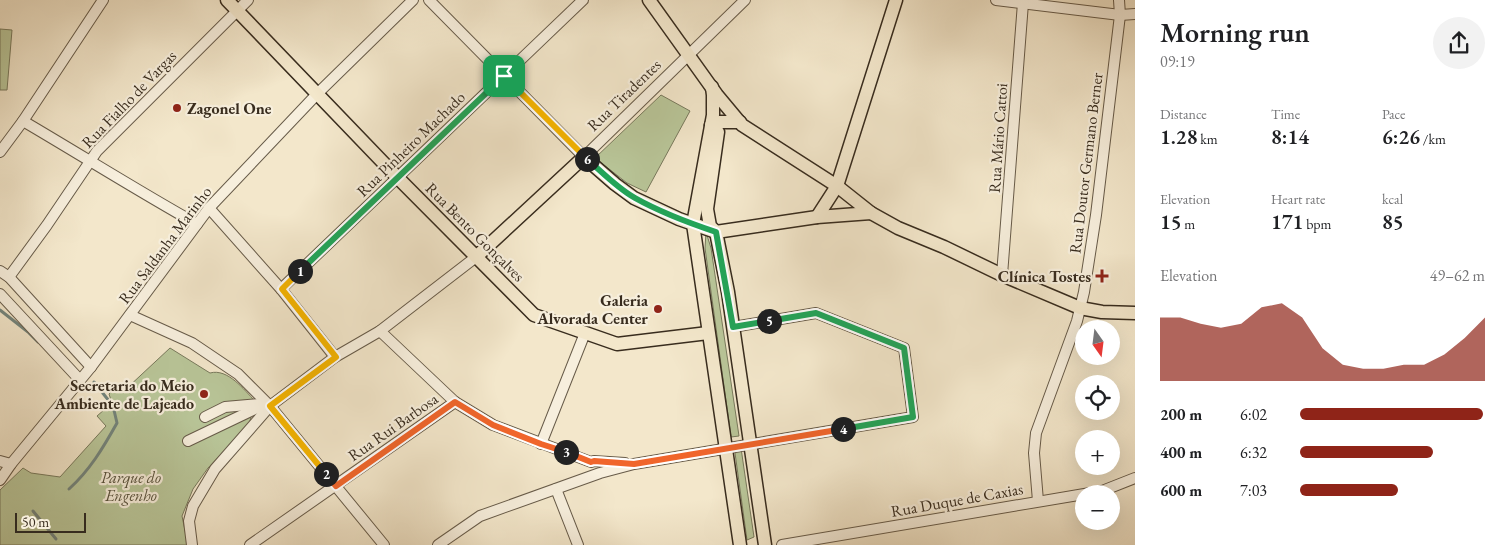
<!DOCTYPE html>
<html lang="en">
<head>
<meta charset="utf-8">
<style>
	body { margin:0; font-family:"EB Garamond",serif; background:#f2f2f2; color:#202124; height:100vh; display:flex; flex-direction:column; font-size:19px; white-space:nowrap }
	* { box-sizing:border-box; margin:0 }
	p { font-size:16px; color:#757577 }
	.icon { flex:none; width:28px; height:28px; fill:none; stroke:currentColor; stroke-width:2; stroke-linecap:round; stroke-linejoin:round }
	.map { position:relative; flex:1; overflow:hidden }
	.drawer { display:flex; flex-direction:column; background:#fff; width:375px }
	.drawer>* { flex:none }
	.needle { width:32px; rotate:166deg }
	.tools { position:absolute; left:1075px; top:320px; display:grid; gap:10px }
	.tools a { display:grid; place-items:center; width:45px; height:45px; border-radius:50%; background:#fff; box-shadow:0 5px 20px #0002; font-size:25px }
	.scale { position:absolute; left:15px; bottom:12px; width:71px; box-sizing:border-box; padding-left:5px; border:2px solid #382c1e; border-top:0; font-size:14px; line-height:18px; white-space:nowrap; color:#382c1e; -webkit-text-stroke:4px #f7efdd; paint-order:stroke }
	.pin { position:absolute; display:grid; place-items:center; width:42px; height:42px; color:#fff; margin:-21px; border-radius:10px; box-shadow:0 2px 8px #0006 }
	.km { position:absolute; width:25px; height:25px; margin:-12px; border-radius:50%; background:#222; color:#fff; font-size:14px; line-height:25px; text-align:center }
	.round { display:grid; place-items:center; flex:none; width:52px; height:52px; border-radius:26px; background:#f2f2f2 }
	.head { display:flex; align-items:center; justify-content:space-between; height:85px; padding:0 25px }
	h1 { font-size:28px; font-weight:600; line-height:38px }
	.stats { display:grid; grid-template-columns:repeat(3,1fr); gap:8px; height:85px; padding:5px 25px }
	.stats div { display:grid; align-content:center }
	.stats b { font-size:21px; font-weight:600 }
	.stats small { font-size:14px; font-weight:400 }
	.stats p { font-size:14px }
	.chart { height:140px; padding:10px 25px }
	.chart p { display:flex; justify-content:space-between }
	.chart svg { width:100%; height:90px; margin-top:5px; fill:#8f2418; opacity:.7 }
	ul { padding:0 25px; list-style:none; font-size:16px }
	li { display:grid; grid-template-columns:80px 60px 1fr; align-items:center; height:38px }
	li i { height:12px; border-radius:6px; background:#8f2418 }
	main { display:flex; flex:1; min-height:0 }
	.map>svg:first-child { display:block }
</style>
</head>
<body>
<main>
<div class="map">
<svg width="1135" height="545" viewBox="0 0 1135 545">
	<rect width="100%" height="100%" fill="#f3e7cb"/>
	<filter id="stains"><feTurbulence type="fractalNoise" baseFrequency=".004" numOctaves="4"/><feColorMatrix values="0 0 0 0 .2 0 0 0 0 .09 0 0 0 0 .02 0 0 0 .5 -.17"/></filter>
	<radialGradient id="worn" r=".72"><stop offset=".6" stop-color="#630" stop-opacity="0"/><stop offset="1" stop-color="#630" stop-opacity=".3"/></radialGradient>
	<g fill="#b9c699" stroke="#78795c">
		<polygon points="0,29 12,30 7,90 0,90"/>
		<polygon points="661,95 690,111 646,192 627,183 595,158"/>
		<polygon points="706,232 711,248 739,436 731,437 705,248"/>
		<path d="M170,348L210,373C228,368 244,390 255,401L249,425L208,468L193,489L182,516L188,545H0V490L23,468L31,473L60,477L106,426L97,416L112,403L109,394L114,389H126Z"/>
		<polygon points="741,448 754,537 747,540 735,453"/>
	</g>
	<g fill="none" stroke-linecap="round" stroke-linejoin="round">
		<g stroke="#73847c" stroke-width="3">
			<polyline points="0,310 28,332 38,342"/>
			<path d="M69,489C90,470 103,448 117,423L113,406L94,382"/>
			<polyline points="33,511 56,539"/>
		</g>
		<g stroke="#675b49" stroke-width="12">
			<g id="minor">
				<polyline points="429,0 584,157 745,0"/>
				<polyline points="996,0 1120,15 1135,14"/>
				<path d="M23,121C81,155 138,191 197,224"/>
				<polyline points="0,152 23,121 103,0"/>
				<polyline points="209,208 281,289 335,357"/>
				<polyline points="0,271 9,277 91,367"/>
				<polyline points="1002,275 1023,3"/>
				<polyline points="9,277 47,225 97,151 248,0"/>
				<polyline points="281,289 583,0"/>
				<polyline points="0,294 80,380"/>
				<polyline points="130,315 192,343 238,374 270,406 384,545"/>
				<polyline points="380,331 455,402 493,425 591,462 594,461 625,463"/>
				<polyline points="205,417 225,407 259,404"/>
				<polyline points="188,441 257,408 270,406"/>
				<polyline points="541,444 585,333"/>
				<polyline points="0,461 11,464"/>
				<polyline points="0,480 11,464 91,367 209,208 318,93 413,0"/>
				<polyline points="556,489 578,545"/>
				<polyline points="1038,501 1034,453 1036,433 1077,321 1084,292 1096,215 1120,15 1119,0"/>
				<polyline points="192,545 189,521 193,506 215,469 270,406 335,357 380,331 476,257"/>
				<polyline points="250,545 455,402"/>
				<polyline points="438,545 480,516 600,473 634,464 913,417 904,348 816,313 733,327"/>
				<polyline points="782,545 1102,491 1135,478"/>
			</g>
		</g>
		<g stroke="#382c1e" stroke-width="15">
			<g id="major">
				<polyline points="227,0 398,178 534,315 617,344 708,333"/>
				<polyline points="649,0 717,95 742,125 837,186 871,213 898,228 944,247 1002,275 1080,308 1102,312 1135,313"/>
				<polyline points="712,87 713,95 713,115 693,224 740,545"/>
				<polyline points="711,125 719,122 740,122"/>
				<polyline points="718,132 707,209 710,226 716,232 728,292 765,545"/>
				<polyline points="817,217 837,186 896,0"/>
				<polyline points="476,257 584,157 615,184 634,198 679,219 716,232 817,217 871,213"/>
			</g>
		</g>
		<use href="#minor" stroke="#f7efdd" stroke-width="10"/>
		<use href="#major" stroke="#f3e7cb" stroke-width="12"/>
	</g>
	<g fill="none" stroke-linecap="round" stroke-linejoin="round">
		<g stroke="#fff" stroke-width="10">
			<polyline id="split-1" points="300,271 504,76"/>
		</g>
		<g stroke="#fff" stroke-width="10">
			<polyline id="split-2" points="300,271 282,289 336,357 270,406 326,474"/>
		</g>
		<g stroke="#fff" stroke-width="10">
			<polyline id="split-3" points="326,474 336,486 455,402 493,425 541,444 566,452"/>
		</g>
		<g stroke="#fff" stroke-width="10">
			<polyline id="split-4" points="566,452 591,462 594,461 634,464 843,429"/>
		</g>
		<g stroke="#fff" stroke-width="10">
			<polyline id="split-5" points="769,321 816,313 904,348 913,417 843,429"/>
		</g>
		<g stroke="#fff" stroke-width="10">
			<path id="split-6" d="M587,159C602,172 617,188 635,198C660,212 689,223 716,232L733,327L769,321"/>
		</g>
		<g stroke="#fff" stroke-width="10">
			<polyline id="split-7" points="504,76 587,159"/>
		</g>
		<use href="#split-1" stroke="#22a559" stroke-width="6"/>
		<use href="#split-2" stroke="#f5b400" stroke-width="6"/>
		<use href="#split-3" stroke="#f0652b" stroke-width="6"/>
		<use href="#split-4" stroke="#f0652b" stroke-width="6"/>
		<use href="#split-5" stroke="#22a559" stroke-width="6"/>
		<use href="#split-6" stroke="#22a559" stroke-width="6"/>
		<use href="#split-7" stroke="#f5b400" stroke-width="6"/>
	</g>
	<g fill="#8f2418" stroke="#f7efdd" stroke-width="2">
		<circle cx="177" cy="108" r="5"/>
		<path d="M1099.5 268.5h5v5h5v5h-5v5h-5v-5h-5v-5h5z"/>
		<circle cx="658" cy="309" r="5"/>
		<circle cx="204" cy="394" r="5"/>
	</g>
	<g text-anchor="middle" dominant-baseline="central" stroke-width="4.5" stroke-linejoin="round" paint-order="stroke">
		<g font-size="16" fill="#382c1e" stroke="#f7efdd">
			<text transform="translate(624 95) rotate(-44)">Rua Tiradentes</text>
			<text transform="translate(129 99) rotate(-46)">Rua Fialho de Vargas</text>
			<text transform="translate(998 138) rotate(-86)">Rua Mário Cattoi</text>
			<text transform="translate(411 144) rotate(-44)">Rua Pinheiro Machado</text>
			<text transform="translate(1086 163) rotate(-83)">Rua Doutor Germano Berner</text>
			<text transform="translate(475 232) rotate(45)">Rua Bento Gonçalves</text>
			<text transform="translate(165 245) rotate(-53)">Rua Saldanha Marinho</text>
			<text transform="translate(393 427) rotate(-35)">Rua Rui Barbosa</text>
			<text transform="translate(957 500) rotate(-10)">Rua Duque de Caxias</text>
		</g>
		<g font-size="16" font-weight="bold" fill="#382c1e" stroke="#f7efdd" text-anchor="end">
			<text x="187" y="108" text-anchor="start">Zagonel One</text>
			<text x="1091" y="276">Clínica Tostes</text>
			<text x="648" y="300">Galeria<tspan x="648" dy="18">Alvorada Center</tspan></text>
			<text x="194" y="385">Secretaria do Meio<tspan x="194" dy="18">Ambiente de Lajeado</tspan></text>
		</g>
		<g font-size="16" font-style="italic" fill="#58523d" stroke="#f7efdd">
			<text x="131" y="477">Parque do<tspan x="131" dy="18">Engenho</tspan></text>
		</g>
	</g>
	<rect width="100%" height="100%" filter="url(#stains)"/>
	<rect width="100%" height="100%" fill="url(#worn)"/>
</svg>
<div class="tools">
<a><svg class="needle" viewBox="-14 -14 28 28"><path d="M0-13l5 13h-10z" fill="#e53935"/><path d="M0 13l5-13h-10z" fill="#757577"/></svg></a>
<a><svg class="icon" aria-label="locate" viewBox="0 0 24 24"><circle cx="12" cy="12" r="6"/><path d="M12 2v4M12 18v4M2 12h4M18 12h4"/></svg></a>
<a>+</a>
<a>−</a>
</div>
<div class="scale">50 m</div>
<div class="pin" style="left:504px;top:76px;background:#1e9e55"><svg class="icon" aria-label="arrive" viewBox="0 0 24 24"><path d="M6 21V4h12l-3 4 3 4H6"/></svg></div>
<b class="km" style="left:300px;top:271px">1</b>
<b class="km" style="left:326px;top:474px">2</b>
<b class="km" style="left:566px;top:452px">3</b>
<b class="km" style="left:843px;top:429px">4</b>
<b class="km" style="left:769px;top:321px">5</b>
<b class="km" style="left:587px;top:159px">6</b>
</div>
<section class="drawer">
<div class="head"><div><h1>Morning run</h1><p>09:19</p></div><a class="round"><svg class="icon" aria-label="share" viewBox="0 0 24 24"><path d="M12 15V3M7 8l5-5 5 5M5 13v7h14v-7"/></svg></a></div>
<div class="stats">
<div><p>Distance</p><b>1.28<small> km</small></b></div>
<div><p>Time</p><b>8:14</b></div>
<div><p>Pace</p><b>6:26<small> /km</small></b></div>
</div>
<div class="stats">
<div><p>Elevation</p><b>15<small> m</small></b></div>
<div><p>Heart rate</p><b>171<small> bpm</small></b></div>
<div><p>kcal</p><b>85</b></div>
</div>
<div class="chart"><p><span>Elevation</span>49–62 m</p>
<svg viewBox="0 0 160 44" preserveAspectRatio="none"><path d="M0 44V13L10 13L20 16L30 18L40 16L50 8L60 6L70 13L80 28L90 36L100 38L110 38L120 36L130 36L140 31L150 23L160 13V44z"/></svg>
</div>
<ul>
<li><b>200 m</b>6:02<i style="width:99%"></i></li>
<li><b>400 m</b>6:32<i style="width:72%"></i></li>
<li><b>600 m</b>7:03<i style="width:53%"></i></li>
</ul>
</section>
</main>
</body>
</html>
